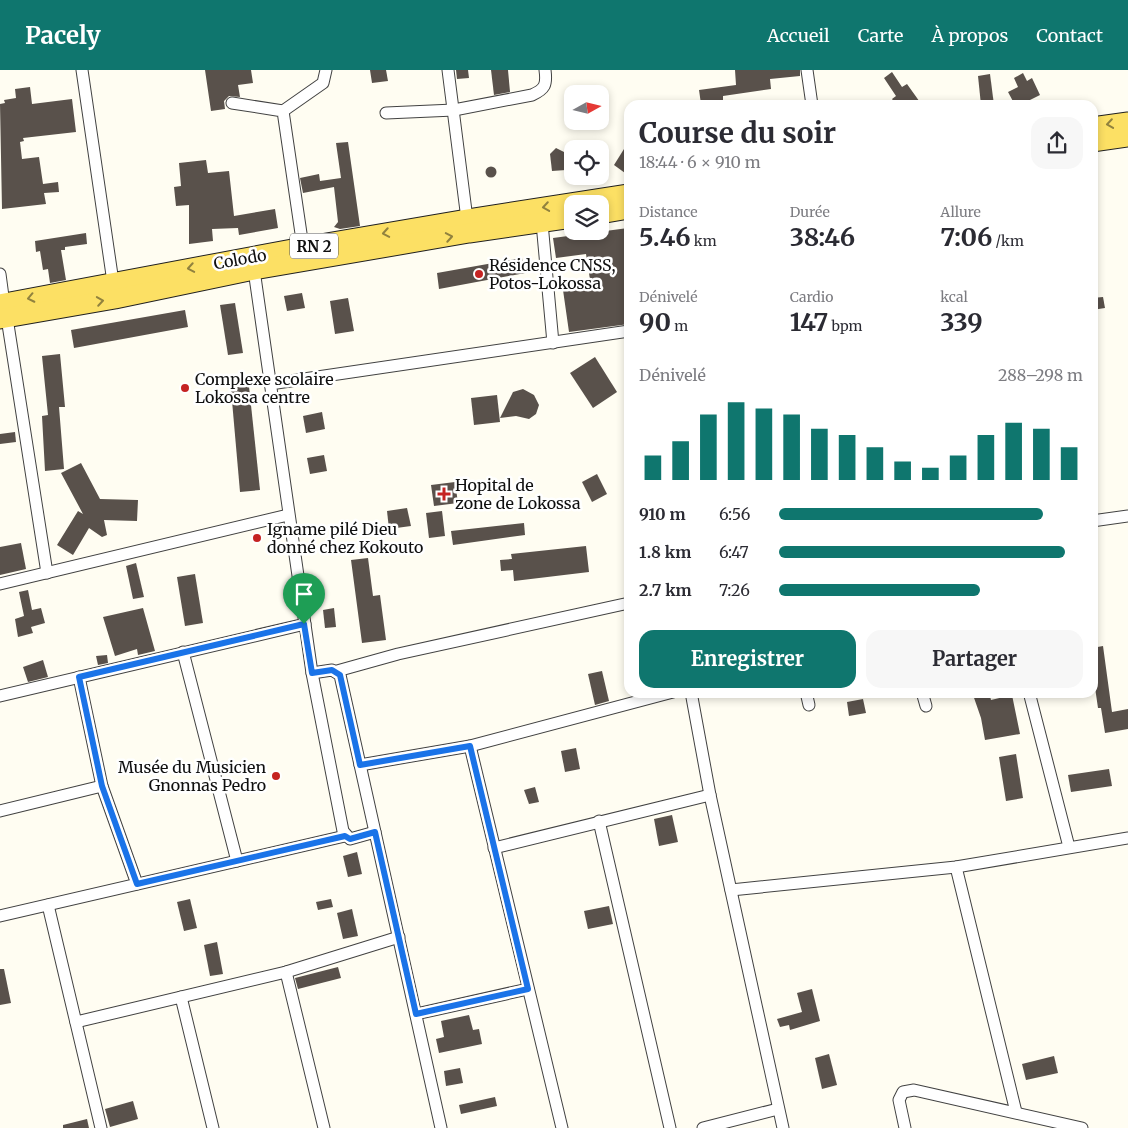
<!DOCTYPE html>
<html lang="fr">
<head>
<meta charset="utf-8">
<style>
	body { margin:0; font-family:Merriweather,serif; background:#f7f7f7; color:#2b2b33; height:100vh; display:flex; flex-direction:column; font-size:19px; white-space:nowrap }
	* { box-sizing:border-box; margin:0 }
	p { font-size:16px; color:#7c7c81 }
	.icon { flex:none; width:28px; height:28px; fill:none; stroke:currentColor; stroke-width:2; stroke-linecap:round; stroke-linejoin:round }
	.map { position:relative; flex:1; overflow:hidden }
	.side { position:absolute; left:624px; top:30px; width:474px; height:598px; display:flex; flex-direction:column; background:#fff; border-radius:15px; box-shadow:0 2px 8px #0003 }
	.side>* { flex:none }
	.needle { width:32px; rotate:82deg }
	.controls { position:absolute; left:564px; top:15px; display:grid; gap:10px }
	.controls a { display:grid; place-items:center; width:45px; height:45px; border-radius:10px; background:#fff; box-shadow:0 2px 8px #0003; font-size:25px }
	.pin { position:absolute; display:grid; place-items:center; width:42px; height:42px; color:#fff; margin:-51px -21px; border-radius:50% 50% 50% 0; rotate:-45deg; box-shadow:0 0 5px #0007 }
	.pin .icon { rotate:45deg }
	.round { display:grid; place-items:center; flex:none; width:52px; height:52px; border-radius:15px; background:#f7f7f7 }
	.headline { display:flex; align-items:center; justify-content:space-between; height:85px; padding:0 15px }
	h1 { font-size:28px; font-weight:700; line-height:38px }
	.figures { display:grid; grid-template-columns:repeat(3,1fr); gap:8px; height:85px; padding:5px 15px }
	.figures div { display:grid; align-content:center }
	.figures b { font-size:25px; font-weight:700 }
	.figures small { font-size:14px; font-weight:400 }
	.figures p { font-size:14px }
	.chart { height:140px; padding:10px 15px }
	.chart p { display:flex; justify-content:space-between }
	.chart svg { width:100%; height:90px; margin-top:5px; stroke:#0f766e; stroke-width:6 }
	.action { display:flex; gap:10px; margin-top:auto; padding:10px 15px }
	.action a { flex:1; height:58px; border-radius:15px; background:#0f766e; color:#fff; font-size:20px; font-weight:700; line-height:58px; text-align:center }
	.action a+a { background:#f7f7f7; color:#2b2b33 }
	ul { padding:0 15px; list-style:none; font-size:16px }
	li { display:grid; grid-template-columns:80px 60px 1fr; align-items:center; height:38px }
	li i { height:12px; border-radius:6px; background:#0f766e }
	header { display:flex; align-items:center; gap:30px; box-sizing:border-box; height:70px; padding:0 25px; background:#0f766e; color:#fff }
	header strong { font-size:24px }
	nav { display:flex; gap:28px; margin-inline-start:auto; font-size:18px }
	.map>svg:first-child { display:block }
</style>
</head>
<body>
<header>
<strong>Pacely</strong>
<nav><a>Accueil</a><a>Carte</a><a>À propos</a><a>Contact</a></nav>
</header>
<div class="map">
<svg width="1128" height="1058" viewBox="0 0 1128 1058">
	<rect width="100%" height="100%" fill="#fffdf2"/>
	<g fill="#59514b">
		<polygon points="205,0 251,0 253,13 238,15 240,27 229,26 224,31 225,39 211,41"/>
		<polygon points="370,0 386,0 388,11 372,13"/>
		<polygon points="456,0 468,0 469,8 457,9"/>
		<polygon points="491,0 508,0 510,22 494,25"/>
		<polygon points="735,0 800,0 800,6 770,9 771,19 723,26 723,31 701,34 699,20 736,15"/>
		<polygon points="892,2 902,17 907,14 922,35 896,35 892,29 896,26 884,8"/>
		<polygon points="1023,3 1027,11 1032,8 1040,25 1020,35 1015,35 1008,22 1018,17 1014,8"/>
		<polygon points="990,4 994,35 981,35 978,6"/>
		<polygon points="30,17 32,34 72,29 76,62 23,68 24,71 20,72 22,89 39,87 43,114 58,112 59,122 44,123 46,134 2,139 0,34 5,33 4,30 16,28 15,19"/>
		<polygon points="629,71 629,97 625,103 614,95"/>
		<polygon points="348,72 360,156 340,159 334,157 338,152 334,117 303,123 300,108 319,104 320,111 341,108 336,73"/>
		<polygon points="556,78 566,83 566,100 552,101 550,84"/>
		<polygon points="206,90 208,103 229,101 234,146 275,139 278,158 239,165 238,158 212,159 213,171 189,174 189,135 176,136 174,117 181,116 179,93"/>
		<circle cx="491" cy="102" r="5.5"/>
		<polygon points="628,158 629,254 569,262 563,220 591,216 586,184 556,188 553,168"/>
		<polygon points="86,163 87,174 65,177 65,180 61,180 66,210 50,213 48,199 43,200 40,181 36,182 35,171"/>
		<polygon points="522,188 525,203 439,219 437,203"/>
		<polygon points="302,223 305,238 287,241 284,226"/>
		<polygon points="1103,227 1105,238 1092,240 1092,228"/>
		<polygon points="348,228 354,261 335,264 330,231"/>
		<polygon points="235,233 243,283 228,285 220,235"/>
		<polygon points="185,240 188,257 74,278 71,260"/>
		<polygon points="60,284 65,337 59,337 64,399 45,401 42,346 48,345 42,286"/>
		<polygon points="595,287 617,322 593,338 570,303"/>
		<polygon points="248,307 260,420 240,422 230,308"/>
		<polygon points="523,319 534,325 539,335 536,344 529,349 516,346 500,348 513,322"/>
		<polygon points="497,325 500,352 474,355 471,328"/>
		<polygon points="322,342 325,359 306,363 303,346"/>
		<polygon points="15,362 16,372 0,374 0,364"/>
		<polygon points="324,385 327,401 310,404 307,388"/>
		<polygon points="81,393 100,429 138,430 137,451 104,450 107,465 102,467 89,458 73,485 57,475 78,441 83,444 61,403"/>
		<polygon points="597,404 607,424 592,432 582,412"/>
		<polygon points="455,412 458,433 434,436 431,415"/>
		<polygon points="407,438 411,456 389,459 387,441"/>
		<polygon points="442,441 445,466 429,468 426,443"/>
		<polygon points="524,453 525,465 453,475 451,461"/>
		<polygon points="21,473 26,499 0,505 0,477"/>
		<polygon points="586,476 589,502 514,511 513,500 501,501 500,490 512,489 511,484"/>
		<polygon points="368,488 373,526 380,525 386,570 362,573 351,490"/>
		<polygon points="136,493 144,527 133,529 126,496"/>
		<polygon points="195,504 203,553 185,556 177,507"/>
		<polygon points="28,520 32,540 41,538 45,553 31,557 33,563 18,567 15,549 24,546 19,522"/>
		<polygon points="143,538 155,581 138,585 137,579 115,586 103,547"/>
		<polygon points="334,538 336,557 325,558 323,540"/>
		<polygon points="1103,576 1112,642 1128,639 1128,659 1105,663 1101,638 1098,638 1092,597 1092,578"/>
		<polygon points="107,585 108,593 98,595 96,586"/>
		<polygon points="43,590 48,607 28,612 23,597"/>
		<polygon points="602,601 609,631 595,635 588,604"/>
		<polygon points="972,622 989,622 991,630 1012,625 1020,664 985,670 981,648"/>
		<polygon points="863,629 866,643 849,646 847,632"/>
		<polygon points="576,678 580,699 565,702 561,681"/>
		<polygon points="1016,684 1023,728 1006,731 999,687"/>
		<polygon points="1109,699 1112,716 1071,722 1068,705"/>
		<polygon points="535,717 539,732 529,734 524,720"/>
		<polygon points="672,745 678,772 659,776 654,749"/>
		<polygon points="357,782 362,804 348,807 343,786"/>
		<polygon points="190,829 197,858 184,861 177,832"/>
		<polygon points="331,829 333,837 318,840 316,832"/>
		<polygon points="609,836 613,854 588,859 584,841"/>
		<polygon points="352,839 358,866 343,869 337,843"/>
		<polygon points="217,872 223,904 210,906 204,875"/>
		<polygon points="338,897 341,908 298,919 295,908"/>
		<polygon points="0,899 4,899 11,933 0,935"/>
		<polygon points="812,919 820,951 790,960 789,955 780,957 777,949 802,942 797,923"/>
		<polygon points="469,945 473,960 479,959 482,974 439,983 436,969 444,967 441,951"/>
		<polygon points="829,984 837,1015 822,1019 815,988"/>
		<polygon points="1054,986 1058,1003 1026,1010 1022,994"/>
		<polygon points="460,998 463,1013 446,1016 444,1001"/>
		<polygon points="495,1027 497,1036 461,1044 459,1035"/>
		<polygon points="133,1031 138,1049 110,1057 105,1039"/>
		<polygon points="87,1049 89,1058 63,1058 63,1055"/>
	</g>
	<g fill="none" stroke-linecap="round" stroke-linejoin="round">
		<g stroke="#424242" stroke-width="13">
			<g id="minor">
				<polyline points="82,0 113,212"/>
				<polyline points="448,0 467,149"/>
				<polyline points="807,0 812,35"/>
				<polyline points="232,33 283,41 303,177"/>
				<polyline points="283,41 323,13 326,0"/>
				<path d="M386,43L454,40L532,25C545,19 547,15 545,0"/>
				<polyline points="542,153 553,273"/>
				<polyline points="254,200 312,603 343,761 350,769 375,762"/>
				<polyline points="0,204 4,234"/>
				<polyline points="7,248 47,503"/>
				<polyline points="270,314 629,261"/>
				<polyline points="1092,451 1128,446"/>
				<polyline points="0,514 288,445"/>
				<polyline points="183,582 237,791"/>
				<polyline points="337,601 398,584 629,533"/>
				<polyline points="312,603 332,600 340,605 441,1058"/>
				<polyline points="79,607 102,716 137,814"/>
				<polyline points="691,622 710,725 783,1058"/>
				<polyline points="806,622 809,635"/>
				<polyline points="922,622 926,636"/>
				<polyline points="1029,622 1069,777"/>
				<polyline points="0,626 305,554"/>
				<polyline points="470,676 562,1058"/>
				<polyline points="360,695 470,676 673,622"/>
				<polyline points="0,741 102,716"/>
				<polyline points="599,751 670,1058"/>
				<polyline points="494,778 710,725"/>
				<polyline points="956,797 1016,1042"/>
				<polyline points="731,820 956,797 1128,768"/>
				<polyline points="48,835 101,1058"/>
				<polyline points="0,846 345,766"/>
				<polyline points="286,902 324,1058"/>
				<polyline points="181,927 213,1058"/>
				<polyline points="416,944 528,919"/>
				<polyline points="76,952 286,902 399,867"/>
				<polyline points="703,1058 778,1039"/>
				<polyline points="905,1058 899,1030 903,1022 914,1020 1082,1058"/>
			</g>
		</g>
		<g stroke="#202020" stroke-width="21">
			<g id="primary">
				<polyline points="1092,57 1128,52"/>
				<polyline points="1092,72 1128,67"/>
				<polyline points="600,144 629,139"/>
				<polyline points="0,234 303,177 467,149 629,124"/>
				<polyline points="0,249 115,229 254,200 469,163 572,148"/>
			</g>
		</g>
		<use href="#minor" stroke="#fff" stroke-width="11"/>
		<use href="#primary" stroke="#fce064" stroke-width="19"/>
	</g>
	<defs><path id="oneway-chevron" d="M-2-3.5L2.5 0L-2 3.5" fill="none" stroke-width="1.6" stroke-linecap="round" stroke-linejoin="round" transform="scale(1.25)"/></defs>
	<g stroke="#91823e">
		<use href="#oneway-chevron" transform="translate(1110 54) rotate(172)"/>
		<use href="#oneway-chevron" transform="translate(546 137) rotate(171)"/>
		<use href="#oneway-chevron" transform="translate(386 163) rotate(170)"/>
		<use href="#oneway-chevron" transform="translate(449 167) rotate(-10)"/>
		<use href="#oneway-chevron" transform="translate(191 198) rotate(170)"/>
		<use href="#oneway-chevron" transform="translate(31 228) rotate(168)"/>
		<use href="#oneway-chevron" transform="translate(100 231) rotate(-9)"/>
	</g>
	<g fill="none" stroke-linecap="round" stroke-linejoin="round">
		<g stroke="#fff" stroke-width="10">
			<polygon id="route" points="304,554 312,603 332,600 340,605 360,695 470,676 528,919 416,944 375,762 350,769 345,766 137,814 102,716 79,607"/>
		</g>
		<use href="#route" stroke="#1a73e8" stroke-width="6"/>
	</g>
	<g fill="#c52322" stroke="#fff" stroke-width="2">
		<circle cx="479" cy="204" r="5"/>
		<circle cx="185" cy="318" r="5"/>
		<path d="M441.5 416.5h5v5h5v5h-5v5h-5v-5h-5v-5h5z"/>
		<circle cx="257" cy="468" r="5"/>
		<circle cx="276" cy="706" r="5"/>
	</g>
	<g text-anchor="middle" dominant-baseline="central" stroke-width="5" stroke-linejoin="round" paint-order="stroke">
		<rect fill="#fff" stroke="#575757" stroke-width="1" x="290" y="163.5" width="48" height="25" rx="4"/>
		<g font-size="15" font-weight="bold" fill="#0f0f0f">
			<text x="314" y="176">RN 2</text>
		</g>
		<g font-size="16" fill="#0f0f0f" stroke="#fff">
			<text transform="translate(240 189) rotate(-10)">Colodo</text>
		</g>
		<g font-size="16" fill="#0f0f0f" stroke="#fff" text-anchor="start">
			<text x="489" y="195">Résidence CNSS,<tspan x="489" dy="18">Potos-Lokossa</tspan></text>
			<text x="195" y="309">Complexe scolaire<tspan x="195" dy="18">Lokossa centre</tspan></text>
			<text x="455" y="415">Hopital de<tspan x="455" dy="18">zone de Lokossa</tspan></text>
			<text x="267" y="459">Igname pilé Dieu<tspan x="267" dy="18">donné chez Kokouto</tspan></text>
			<text x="266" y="697" text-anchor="end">Musée du Musicien<tspan x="266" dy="18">Gnonnas Pedro</tspan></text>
		</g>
	</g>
</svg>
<div class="controls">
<a><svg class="needle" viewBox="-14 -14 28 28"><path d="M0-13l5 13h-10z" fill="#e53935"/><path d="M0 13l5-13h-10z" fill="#7c7c81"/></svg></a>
<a><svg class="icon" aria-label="locate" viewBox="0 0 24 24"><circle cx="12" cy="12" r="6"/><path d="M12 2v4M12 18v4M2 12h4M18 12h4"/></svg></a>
<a><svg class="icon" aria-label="layers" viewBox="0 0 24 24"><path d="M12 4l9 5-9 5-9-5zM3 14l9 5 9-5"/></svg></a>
</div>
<div class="pin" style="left:304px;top:554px;background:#1e9e55"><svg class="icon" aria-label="arrive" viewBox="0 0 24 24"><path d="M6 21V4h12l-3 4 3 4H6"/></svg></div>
<section class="side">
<div class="headline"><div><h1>Course du soir</h1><p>18:44 · 6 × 910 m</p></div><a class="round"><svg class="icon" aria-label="share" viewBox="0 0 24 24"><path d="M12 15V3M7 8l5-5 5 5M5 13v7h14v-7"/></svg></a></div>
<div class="figures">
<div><p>Distance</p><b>5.46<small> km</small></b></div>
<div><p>Durée</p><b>38:46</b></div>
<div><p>Allure</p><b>7:06<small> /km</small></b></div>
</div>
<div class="figures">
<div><p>Dénivelé</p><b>90<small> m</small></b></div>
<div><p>Cardio</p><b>147<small> bpm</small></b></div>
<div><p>kcal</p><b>339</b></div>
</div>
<div class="chart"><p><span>Dénivelé</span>288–298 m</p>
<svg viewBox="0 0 160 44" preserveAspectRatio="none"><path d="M5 44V32M15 44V25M25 44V12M35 44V6M45 44V9M55 44V12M65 44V19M75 44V22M85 44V28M95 44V35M105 44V38M115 44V32M125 44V22M135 44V16M145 44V19M155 44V28"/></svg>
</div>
<ul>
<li><b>910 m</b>6:56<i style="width:87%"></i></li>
<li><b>1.8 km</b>6:47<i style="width:94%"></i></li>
<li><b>2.7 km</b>7:26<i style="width:66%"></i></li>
</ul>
<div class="action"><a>Enregistrer</a><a>Partager</a></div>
</section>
</div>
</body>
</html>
